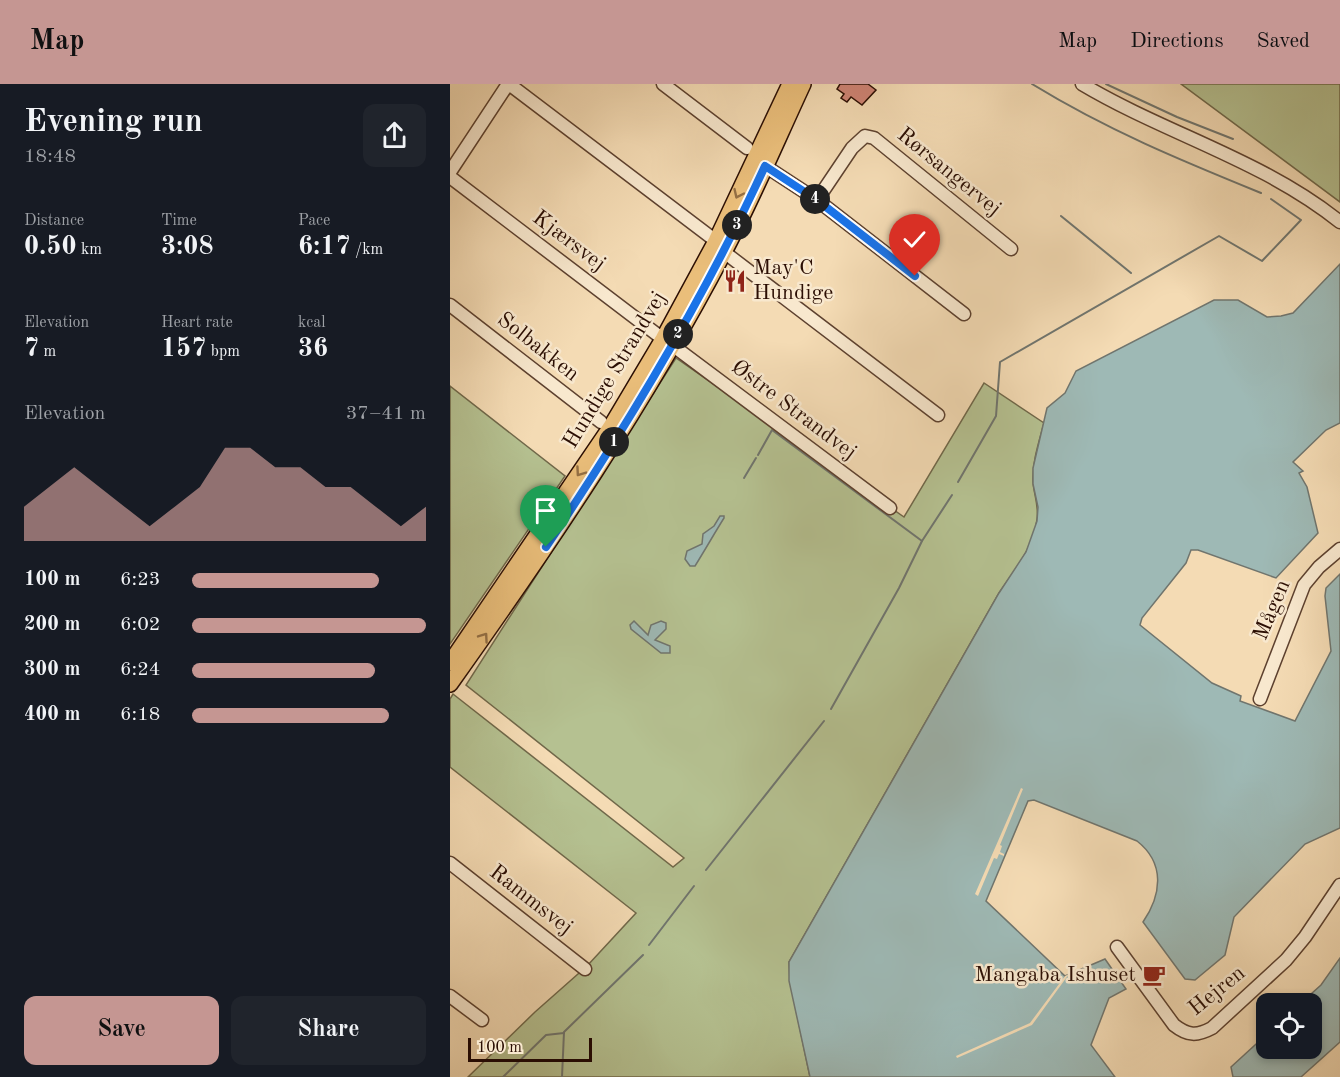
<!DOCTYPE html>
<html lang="en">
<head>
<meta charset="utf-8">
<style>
	body { margin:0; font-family:"Old Standard TT",serif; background:#20242c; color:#f1f3f6; height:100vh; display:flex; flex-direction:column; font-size:22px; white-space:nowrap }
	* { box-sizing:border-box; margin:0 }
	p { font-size:20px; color:#9ea1a6 }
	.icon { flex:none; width:33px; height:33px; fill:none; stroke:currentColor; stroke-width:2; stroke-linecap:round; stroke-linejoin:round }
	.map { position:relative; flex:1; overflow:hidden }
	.details { display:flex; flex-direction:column; background:#171b24; width:450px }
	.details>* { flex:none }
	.controls { position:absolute; left:806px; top:909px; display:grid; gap:12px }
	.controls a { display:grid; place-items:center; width:66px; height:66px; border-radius:12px; background:#171b24; box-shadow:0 3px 9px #0003; font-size:30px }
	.scale { position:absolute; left:18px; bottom:15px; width:124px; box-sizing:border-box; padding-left:6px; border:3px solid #2b0e03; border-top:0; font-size:16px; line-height:21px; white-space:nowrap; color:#2b0e03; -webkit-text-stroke:4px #f8e8ce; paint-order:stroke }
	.pin { position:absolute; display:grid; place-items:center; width:51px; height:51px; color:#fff; margin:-62px -26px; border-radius:50% 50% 50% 0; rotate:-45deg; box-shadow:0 0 6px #0007 }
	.pin .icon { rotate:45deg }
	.km { position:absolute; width:30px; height:30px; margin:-15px; border-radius:50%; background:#222; color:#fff; font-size:16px; line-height:30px; text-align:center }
	.round { display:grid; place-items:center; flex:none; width:63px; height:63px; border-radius:12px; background:#20242c }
	.head { display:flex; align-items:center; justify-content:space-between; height:102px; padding:0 24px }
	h1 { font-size:33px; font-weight:600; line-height:45px }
	.stats { display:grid; grid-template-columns:repeat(3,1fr); gap:9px; height:102px; padding:6px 24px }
	.stats div { display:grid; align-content:center }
	.stats b { font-size:26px; font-weight:600 }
	.stats small { font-size:16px; font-weight:400 }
	.stats p { font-size:16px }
	.chart { height:168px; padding:12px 24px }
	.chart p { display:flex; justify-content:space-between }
	.chart svg { width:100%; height:108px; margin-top:6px; fill:#c59692; opacity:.7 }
	.button { display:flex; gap:12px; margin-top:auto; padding:12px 24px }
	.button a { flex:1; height:69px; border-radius:12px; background:#c59692; color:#111; font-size:24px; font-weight:600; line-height:69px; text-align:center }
	.button a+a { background:#20242c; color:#f1f3f6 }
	ul { padding:0 24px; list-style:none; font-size:20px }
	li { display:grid; grid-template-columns:96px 72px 1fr; align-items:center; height:45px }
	li i { height:15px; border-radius:8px; background:#c59692 }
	header { display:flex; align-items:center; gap:36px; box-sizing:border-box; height:84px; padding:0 30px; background:#c59692; color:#111 }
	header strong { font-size:28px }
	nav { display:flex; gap:33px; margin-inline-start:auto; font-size:21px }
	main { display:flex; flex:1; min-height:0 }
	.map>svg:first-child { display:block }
</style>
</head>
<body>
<header>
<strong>Map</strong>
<nav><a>Map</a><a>Directions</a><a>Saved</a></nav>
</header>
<main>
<section class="details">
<div class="head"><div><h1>Evening run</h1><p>18:48</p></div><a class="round"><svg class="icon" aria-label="share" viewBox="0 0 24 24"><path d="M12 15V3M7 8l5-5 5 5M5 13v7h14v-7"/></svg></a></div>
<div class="stats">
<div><p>Distance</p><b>0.50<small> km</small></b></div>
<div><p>Time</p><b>3:08</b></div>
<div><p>Pace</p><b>6:17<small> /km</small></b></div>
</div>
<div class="stats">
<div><p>Elevation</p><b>7<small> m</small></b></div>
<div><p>Heart rate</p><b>157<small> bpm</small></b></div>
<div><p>kcal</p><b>36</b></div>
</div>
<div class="chart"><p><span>Elevation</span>37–41 m</p>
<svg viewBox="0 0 160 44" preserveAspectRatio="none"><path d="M0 44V30L10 22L20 14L30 22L40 30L50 38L60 30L70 22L80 6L90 6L100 14L110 14L120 22L130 22L140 30L150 38L160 30V44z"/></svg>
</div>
<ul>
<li><b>100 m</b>6:23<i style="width:80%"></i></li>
<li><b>200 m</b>6:02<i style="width:100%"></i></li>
<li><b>300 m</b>6:24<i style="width:78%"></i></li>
<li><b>400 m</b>6:18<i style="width:84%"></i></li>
</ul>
<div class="button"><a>Save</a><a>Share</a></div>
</section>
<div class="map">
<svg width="890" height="993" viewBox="0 0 890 993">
	<rect width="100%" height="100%" fill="#f4dbb4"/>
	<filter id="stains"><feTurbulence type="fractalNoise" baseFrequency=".00333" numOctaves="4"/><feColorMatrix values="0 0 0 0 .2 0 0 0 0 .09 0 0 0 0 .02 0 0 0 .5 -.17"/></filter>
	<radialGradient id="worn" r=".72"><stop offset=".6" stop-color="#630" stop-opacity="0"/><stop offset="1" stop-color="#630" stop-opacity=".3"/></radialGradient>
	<g fill="#b5c191" stroke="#70684a" stroke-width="1.5">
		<polygon points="731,0 890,0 890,118"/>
		<path d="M226,274L454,433L534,299L594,339C589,358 582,378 583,398C584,411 589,422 587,435C584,463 564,487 549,509L339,878L340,897L360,993H18L85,928L137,882L186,829L0,683V615L3,610L223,783L234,774L16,601Z"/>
		<polygon points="0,302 115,392 0,560"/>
	</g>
	<g fill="#9eb9b5" stroke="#70756e" stroke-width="1.5">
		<path d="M890,180V339L876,346L843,378L853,387L849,389L857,403L868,449L826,494L748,466H741L736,479L692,534L690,541L762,599L791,612L790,617L845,637L881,567L875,512L876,504L890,490V744L855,760L784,833L775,871L745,896L735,895L693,838C712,810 715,779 687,757L584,716L578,717L536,817L615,892L655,875L676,905L659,914L641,961L665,993H360L339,897V878L549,509L576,468L587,437L588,423L583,400V384L597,324L615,309L626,287L764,216H788L817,233L831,232L843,229Z"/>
		<path d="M270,432H274V434C264,450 255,466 245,482H240L235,475L237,467L252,460L253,450L264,442Z"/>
		<polygon points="184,537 198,551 201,541 211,537 216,539 216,545 205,556 220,562 220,569 211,569 181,545 180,541"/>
		<polygon points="890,874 890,958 851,993 783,993 781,983 816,951 816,964 861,964 861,920 851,919 871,901"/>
	</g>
	<g fill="#f4dbb4">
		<polygon points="571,704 573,705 550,761 552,762 550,768 554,770 554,772 549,770 547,775 544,774 528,812 525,810"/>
		<polygon points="619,890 582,941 507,974 506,972 580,939 615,892"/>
	</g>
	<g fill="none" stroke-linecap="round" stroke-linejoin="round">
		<g stroke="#70756e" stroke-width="2">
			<path d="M582,0C657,46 730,76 811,109"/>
			<polyline points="656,0 727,33 783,55"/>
			<polyline points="611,132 681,189"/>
			<polyline points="308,371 322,346 472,457"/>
			<polyline points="294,394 306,374"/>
			<polyline points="508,398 546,332 550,278 769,152 812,177 851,136 821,115"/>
			<polyline points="381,625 449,504 472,457 502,411"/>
			<polyline points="256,786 374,637"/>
			<polyline points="199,861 244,802"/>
			<polyline points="53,993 96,951 114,949"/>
			<polyline points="112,993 114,948 193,871"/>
		</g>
	</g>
	<polygon fill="#cf8475" stroke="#2b0e03" stroke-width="1.5" points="390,0 418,0 426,6 412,21 401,13 397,18 391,14 394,10 387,5"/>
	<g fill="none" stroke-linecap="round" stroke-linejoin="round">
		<g stroke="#5d412f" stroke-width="15">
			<g id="minor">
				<polyline points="59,0 266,157"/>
				<polyline points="213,0 297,64"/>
				<path d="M632,0C716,50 813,76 890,138"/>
				<polyline points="315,82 367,116 514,230"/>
				<polyline points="0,88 58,0"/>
				<polyline points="0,93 213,255"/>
				<polyline points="367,116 402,64 415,52 424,54 561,165"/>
				<polyline points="274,168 488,331"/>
				<polyline points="0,221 151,338"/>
				<polyline points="222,261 440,424"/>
				<polyline points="810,615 854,501 869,483 890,465"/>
				<polyline points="0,779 135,885"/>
				<path d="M667,863L724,941C738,952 747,952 762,944L836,876L855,853L890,801"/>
				<polyline points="0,912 32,936"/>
			</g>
		</g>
		<g stroke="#2b0e03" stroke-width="18">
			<g id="major">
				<polyline points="0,579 160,344 213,255 266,157 340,0"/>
				<path d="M0,600C99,461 195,319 274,168C303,113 327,56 353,0"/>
			</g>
		</g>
		<use href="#minor" stroke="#f8e8ce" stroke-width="12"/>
		<use href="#major" stroke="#eabe7a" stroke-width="15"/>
	</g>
	<defs><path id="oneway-chevron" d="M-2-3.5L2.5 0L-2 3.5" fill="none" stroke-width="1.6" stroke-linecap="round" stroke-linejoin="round" transform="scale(1.5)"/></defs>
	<g stroke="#946f44">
		<use href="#oneway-chevron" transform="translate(288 110) rotate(115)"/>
		<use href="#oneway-chevron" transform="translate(130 388) rotate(125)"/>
		<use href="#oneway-chevron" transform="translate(34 553) rotate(-55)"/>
	</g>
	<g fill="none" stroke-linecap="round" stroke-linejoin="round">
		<g stroke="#fff" stroke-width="12">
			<path id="route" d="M96,463C178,341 254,215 315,82L367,116L465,192"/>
		</g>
		<use href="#route" stroke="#1a73e8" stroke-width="8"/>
	</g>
	<defs>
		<g id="restaurant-bare" transform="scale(1.8)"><path d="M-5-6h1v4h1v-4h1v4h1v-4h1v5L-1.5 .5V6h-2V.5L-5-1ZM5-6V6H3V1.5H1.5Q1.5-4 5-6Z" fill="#8f2418" stroke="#f8e8ce" stroke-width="2.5" paint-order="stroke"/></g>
		<g id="cafe-bare" transform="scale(1.8)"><path d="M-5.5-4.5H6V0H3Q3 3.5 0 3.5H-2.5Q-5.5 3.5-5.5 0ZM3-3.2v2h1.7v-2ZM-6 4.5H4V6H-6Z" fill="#8f2418" stroke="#f8e8ce" stroke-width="2.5" paint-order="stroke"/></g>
	</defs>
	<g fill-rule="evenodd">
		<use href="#restaurant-bare" x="285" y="197"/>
		<use href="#cafe-bare" x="704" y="891"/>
	</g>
	<g text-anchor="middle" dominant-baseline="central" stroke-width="5" stroke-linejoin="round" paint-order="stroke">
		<g font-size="22" fill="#2b0e03" stroke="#f8e8ce">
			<text transform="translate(499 88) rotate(39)">Rørsangervej</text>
			<text transform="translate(119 157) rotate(37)">Kjærsvej</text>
			<text transform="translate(88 263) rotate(38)">Solbakken</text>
			<text transform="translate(165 286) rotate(-59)">Hundige Strandvej</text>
			<text transform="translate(344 326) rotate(37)">Østre Strandvej</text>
			<text transform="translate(822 526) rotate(-67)">Mågen</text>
			<text transform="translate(81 816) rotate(38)">Rammsvej</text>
			<text transform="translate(767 907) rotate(-39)">Hejren</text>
		</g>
		<g font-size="22" fill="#2b0e03" stroke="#f8e8ce" text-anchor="start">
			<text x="303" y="184">May'C<tspan x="303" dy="25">Hundige</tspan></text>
			<text x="686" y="891" text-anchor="end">Mangaba Ishuset</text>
		</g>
	</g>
	<rect width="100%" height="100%" filter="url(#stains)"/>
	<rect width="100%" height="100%" fill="url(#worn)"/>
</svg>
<div class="controls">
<a><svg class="icon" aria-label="locate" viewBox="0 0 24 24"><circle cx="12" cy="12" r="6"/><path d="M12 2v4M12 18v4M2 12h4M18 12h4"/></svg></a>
</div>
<div class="scale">100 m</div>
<div class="pin" style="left:96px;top:463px;background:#1e9e55"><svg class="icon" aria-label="arrive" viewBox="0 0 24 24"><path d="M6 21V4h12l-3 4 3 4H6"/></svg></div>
<div class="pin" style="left:465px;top:192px;background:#d93025"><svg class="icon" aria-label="check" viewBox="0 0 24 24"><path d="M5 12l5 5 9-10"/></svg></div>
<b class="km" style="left:164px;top:358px">1</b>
<b class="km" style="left:228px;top:250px">2</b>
<b class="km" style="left:287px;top:141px">3</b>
<b class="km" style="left:365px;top:115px">4</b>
</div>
</main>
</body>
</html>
